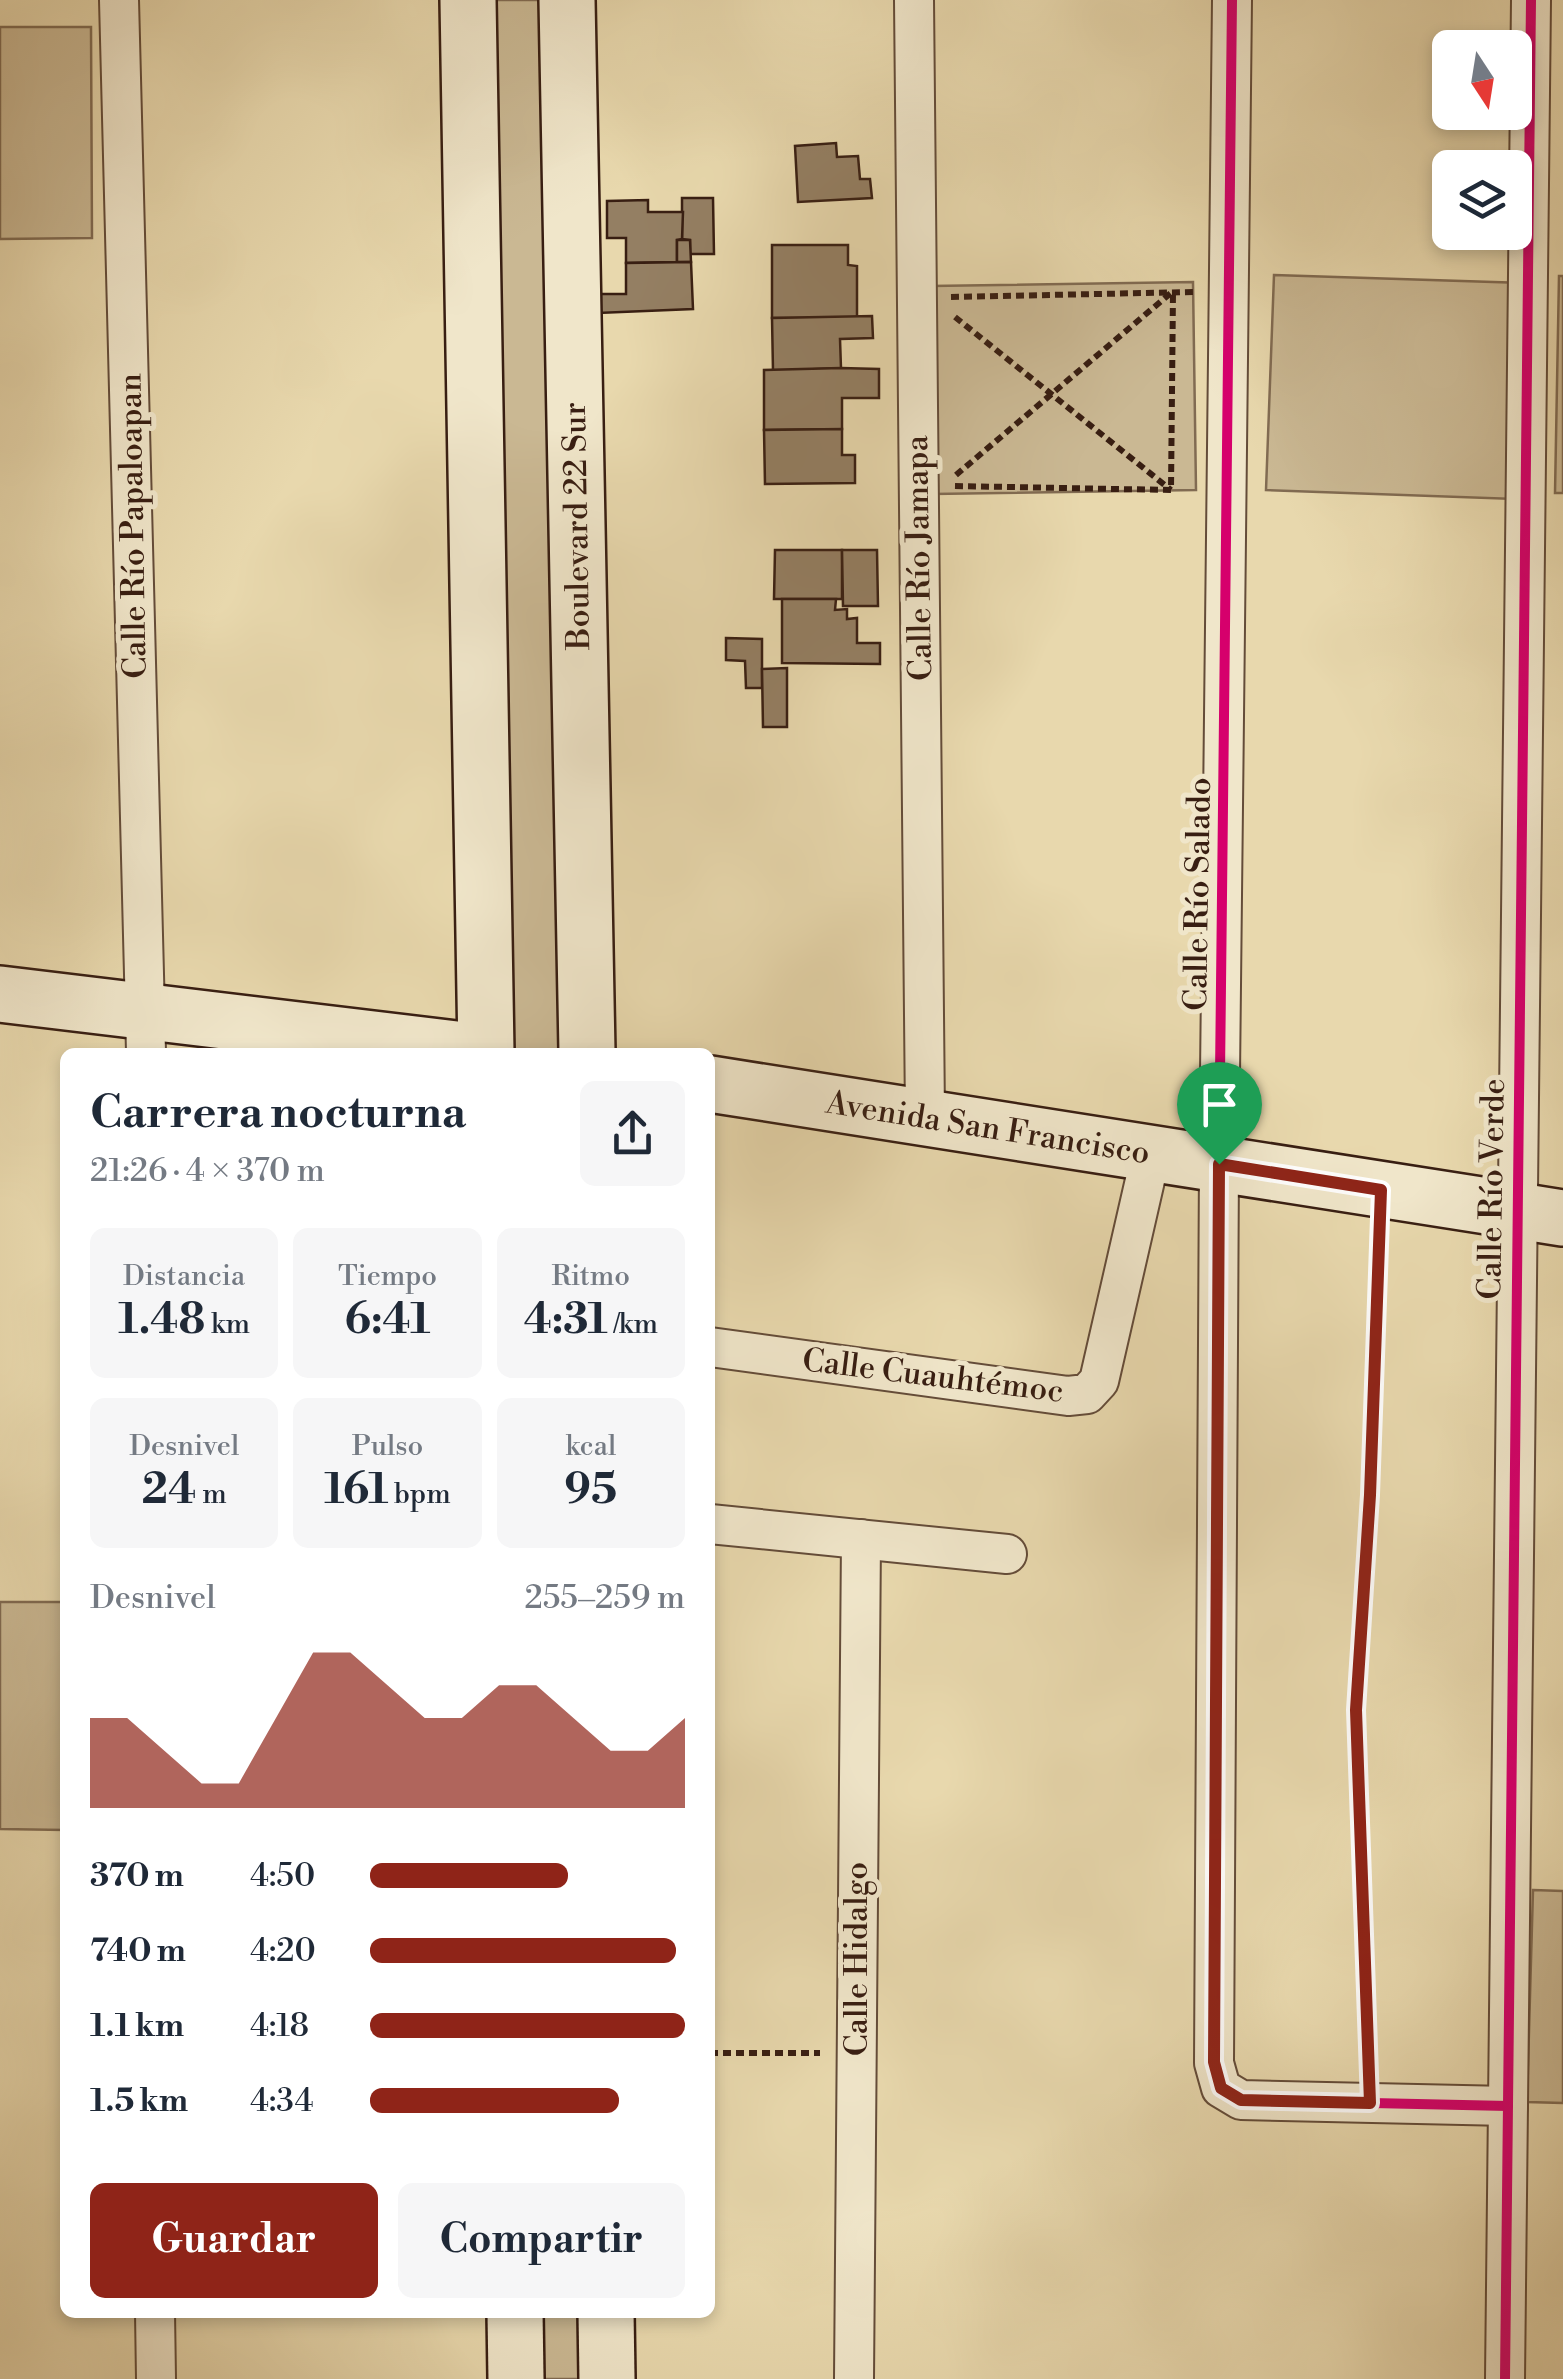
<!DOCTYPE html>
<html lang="es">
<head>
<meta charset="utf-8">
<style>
	body { margin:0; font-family:"Libre Bodoni",serif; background:#f6f6f7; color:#1f2937; height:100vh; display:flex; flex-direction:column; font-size:38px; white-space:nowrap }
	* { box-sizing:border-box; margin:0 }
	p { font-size:32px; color:#747a83 }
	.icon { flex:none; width:55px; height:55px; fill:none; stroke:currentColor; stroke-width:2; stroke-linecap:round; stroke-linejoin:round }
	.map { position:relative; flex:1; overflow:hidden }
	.sheet { position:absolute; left:60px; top:1048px; width:655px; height:1270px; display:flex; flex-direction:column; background:#fff; border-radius:15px; box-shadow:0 5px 15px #0003 }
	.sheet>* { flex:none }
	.needle { width:65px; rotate:168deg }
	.buttons { position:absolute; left:1432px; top:30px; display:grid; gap:20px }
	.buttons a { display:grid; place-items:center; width:100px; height:100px; border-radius:15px; background:#fff; box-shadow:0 5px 15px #0003; font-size:50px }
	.pin { position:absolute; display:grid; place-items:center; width:85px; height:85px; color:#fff; margin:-102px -42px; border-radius:50% 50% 50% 0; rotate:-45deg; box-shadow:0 0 10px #0007 }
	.pin .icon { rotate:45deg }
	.round { display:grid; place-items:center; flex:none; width:105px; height:105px; border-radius:15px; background:#f6f6f7 }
	.overview { display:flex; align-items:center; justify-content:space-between; height:170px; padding:0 30px }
	h1 { font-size:45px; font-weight:800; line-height:75px }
	.metrics { display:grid; grid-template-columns:repeat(3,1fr); gap:15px; height:170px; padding:10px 30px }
	.metrics div { display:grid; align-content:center; border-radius:15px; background:#f6f6f7; text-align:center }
	.metrics b { font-size:42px; font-weight:800 }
	.metrics small { font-size:28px; font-weight:400 }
	.metrics p { font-size:28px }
	.chart { height:280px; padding:20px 30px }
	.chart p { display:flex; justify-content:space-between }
	.chart svg { width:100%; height:180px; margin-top:10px; fill:#8f2418; opacity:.7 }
	.primary-button { display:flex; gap:20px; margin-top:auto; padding:20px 30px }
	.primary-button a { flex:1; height:115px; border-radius:15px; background:#8f2418; color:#fff; font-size:40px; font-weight:800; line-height:115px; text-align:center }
	.primary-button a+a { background:#f6f6f7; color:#1f2937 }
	ul { padding:0 30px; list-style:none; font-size:32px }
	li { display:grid; grid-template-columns:160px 120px 1fr; align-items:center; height:75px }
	li i { height:25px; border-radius:12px; background:#8f2418 }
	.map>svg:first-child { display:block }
</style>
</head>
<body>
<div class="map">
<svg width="1563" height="2379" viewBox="0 0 1563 2379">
	<rect width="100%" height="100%" fill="#e8d8ad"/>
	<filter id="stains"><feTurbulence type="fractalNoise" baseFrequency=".002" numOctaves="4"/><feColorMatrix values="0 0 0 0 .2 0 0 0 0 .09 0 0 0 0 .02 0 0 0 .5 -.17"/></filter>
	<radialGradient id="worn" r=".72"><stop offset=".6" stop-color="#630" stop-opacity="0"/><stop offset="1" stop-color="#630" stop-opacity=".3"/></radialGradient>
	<g fill="#cab893" stroke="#816b52" stroke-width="2.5">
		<polygon points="468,0 567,0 587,1052 486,1052"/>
		<polygon points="0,27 91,27 92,238 0,239"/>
		<polygon points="1274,275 1524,283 1515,499 1266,490"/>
		<polygon points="1559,276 1563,276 1563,493 1555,493"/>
		<polygon points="1193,282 1196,490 933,494 931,286"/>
		<polygon points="0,1602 65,1602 65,1830 0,1829"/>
		<polygon points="1533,1890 1563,1891 1563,2103 1527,2102"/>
		<polygon points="515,2313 606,2313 607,2379 516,2379"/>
	</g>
	<g fill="#947f63" stroke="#381e12" stroke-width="2.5">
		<polygon points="836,143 837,157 858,156 860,179 870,179 872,198 798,202 795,146"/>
		<polygon points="682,198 713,198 714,254 690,254 690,240 682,239"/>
		<polygon points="648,200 648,212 683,212 682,239 677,240 677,262 626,263 626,238 607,238 607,201"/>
		<polygon points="677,240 690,240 691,262 677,262"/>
		<polygon points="772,245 848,245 848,265 857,266 857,318 772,318"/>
		<polygon points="691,262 693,309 598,313 597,294 626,294 626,263"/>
		<polygon points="872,316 873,338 840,339 841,368 773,371 772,318"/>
		<polygon points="841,368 879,369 879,398 842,398 842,429 764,430 764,370"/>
		<polygon points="842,429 842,455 855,455 855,483 765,484 764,430"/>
		<polygon points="775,550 842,550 842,599 774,599"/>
		<polygon points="842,550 877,550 878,606 843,606"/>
		<polygon points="782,599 836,599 835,610 847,609 847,619 857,618 857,643 880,643 880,664 782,663"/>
		<polygon points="726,638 762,639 762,688 746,688 745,661 726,660"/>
		<polygon points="787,668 787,727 763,727 762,669"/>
	</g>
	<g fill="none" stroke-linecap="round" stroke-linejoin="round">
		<g stroke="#644c39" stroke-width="42">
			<g id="street">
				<polyline points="119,0 146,1052"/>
				<polyline points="914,0 925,1116"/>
				<polyline points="1232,0 1219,1164 1214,2063 1221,2088 1241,2100 1508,2106"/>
				<polyline points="710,1347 1068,1396 1087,1394 1099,1381 1151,1154"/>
				<polyline points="710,1524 1007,1554"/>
				<polyline points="155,2312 156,2379"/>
				<polyline points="854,2379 861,1539"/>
				<polyline points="1505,2379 1531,0"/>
			</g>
		</g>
		<g stroke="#381e12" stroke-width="60">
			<g id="secondary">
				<polyline points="468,0 486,1052"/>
				<polyline points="567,0 587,1052"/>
				<polyline points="0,994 481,1052"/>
				<polyline points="710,1084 1563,1218"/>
				<polyline points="515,2312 516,2379"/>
				<polyline points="606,2312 607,2379"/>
			</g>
		</g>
		<g stroke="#381e12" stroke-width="6" stroke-dasharray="8 5" stroke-linecap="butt">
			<polyline points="951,297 1194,292"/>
			<polyline points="955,317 1171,490"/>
			<polyline points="956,475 1172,292"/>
			<polyline points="955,486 1171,490 1173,292"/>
			<polyline points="710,2053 820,2053"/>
			<polyline points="1369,2067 1356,1710 1370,1495 1379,1235"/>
		</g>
		<use href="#street" stroke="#f0e6ca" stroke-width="38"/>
		<use href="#secondary" stroke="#f0e6ca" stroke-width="55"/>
		<g stroke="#f0e6ca" stroke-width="16">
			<g id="cycleway">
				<polyline points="1232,0 1219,1164 1214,2063 1221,2088 1241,2100 1508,2106"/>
				<polyline points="1505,2379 1531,0"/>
			</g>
		</g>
		<use href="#cycleway" stroke="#d6006c" stroke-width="10"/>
	</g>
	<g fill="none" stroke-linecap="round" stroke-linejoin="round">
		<g stroke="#fff" stroke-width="20">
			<polygon id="route" points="1219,1164 1381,1190 1370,1495 1356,1710 1370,2103 1241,2100 1221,2088 1214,2062"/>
		</g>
		<use href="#route" stroke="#8f2418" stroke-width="12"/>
	</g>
	<g text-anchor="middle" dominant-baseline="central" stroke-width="10" stroke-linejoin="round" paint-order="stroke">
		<g font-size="32" fill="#381e12" stroke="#f0e6ca">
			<text transform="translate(133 526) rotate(-91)">Calle Río Papaloapan</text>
			<text transform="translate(577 526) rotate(-91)">Boulevard 22 Sur</text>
			<text transform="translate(919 558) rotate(-91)">Calle Río Jamapa</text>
			<text transform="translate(1198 894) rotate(-89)">Calle Río Salado</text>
			<text transform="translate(988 1128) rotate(9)">Avenida San Francisco</text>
			<text transform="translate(1492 1189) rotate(-89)">Calle Río Verde</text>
			<text transform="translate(933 1376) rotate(7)">Calle Cuauhtémoc</text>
			<text transform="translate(857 1959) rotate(-90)">Calle Hidalgo</text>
		</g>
	</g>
	<rect width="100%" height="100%" filter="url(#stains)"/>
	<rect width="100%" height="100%" fill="url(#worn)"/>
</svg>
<div class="buttons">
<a><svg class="needle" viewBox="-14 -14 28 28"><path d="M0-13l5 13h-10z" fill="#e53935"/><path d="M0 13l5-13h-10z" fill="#747a83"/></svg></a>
<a><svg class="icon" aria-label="layers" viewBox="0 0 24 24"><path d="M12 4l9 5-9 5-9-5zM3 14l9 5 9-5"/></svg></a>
</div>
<div class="pin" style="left:1219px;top:1164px;background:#1e9e55"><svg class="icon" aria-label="arrive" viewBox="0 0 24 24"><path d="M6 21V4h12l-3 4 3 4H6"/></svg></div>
<section class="sheet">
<div class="overview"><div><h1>Carrera nocturna</h1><p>21:26 · 4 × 370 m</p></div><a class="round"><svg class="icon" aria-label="share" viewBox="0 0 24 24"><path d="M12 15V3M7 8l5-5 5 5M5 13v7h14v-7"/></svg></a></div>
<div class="metrics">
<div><p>Distancia</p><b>1.48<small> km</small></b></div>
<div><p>Tiempo</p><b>6:41</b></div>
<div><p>Ritmo</p><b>4:31<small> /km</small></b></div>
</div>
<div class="metrics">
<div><p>Desnivel</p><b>24<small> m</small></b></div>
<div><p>Pulso</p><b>161<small> bpm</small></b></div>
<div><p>kcal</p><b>95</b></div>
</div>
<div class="chart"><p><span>Desnivel</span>255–259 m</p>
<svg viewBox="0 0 160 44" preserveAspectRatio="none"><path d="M0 44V22L10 22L20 30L30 38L40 38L50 22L60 6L70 6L80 14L90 22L100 22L110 14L120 14L130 22L140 30L150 30L160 22V44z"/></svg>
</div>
<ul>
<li><b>370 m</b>4:50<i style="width:63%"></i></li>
<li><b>740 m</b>4:20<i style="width:97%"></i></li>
<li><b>1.1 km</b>4:18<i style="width:100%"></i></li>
<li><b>1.5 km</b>4:34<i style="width:79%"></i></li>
</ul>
<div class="primary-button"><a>Guardar</a><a>Compartir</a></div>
</section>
</div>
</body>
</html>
